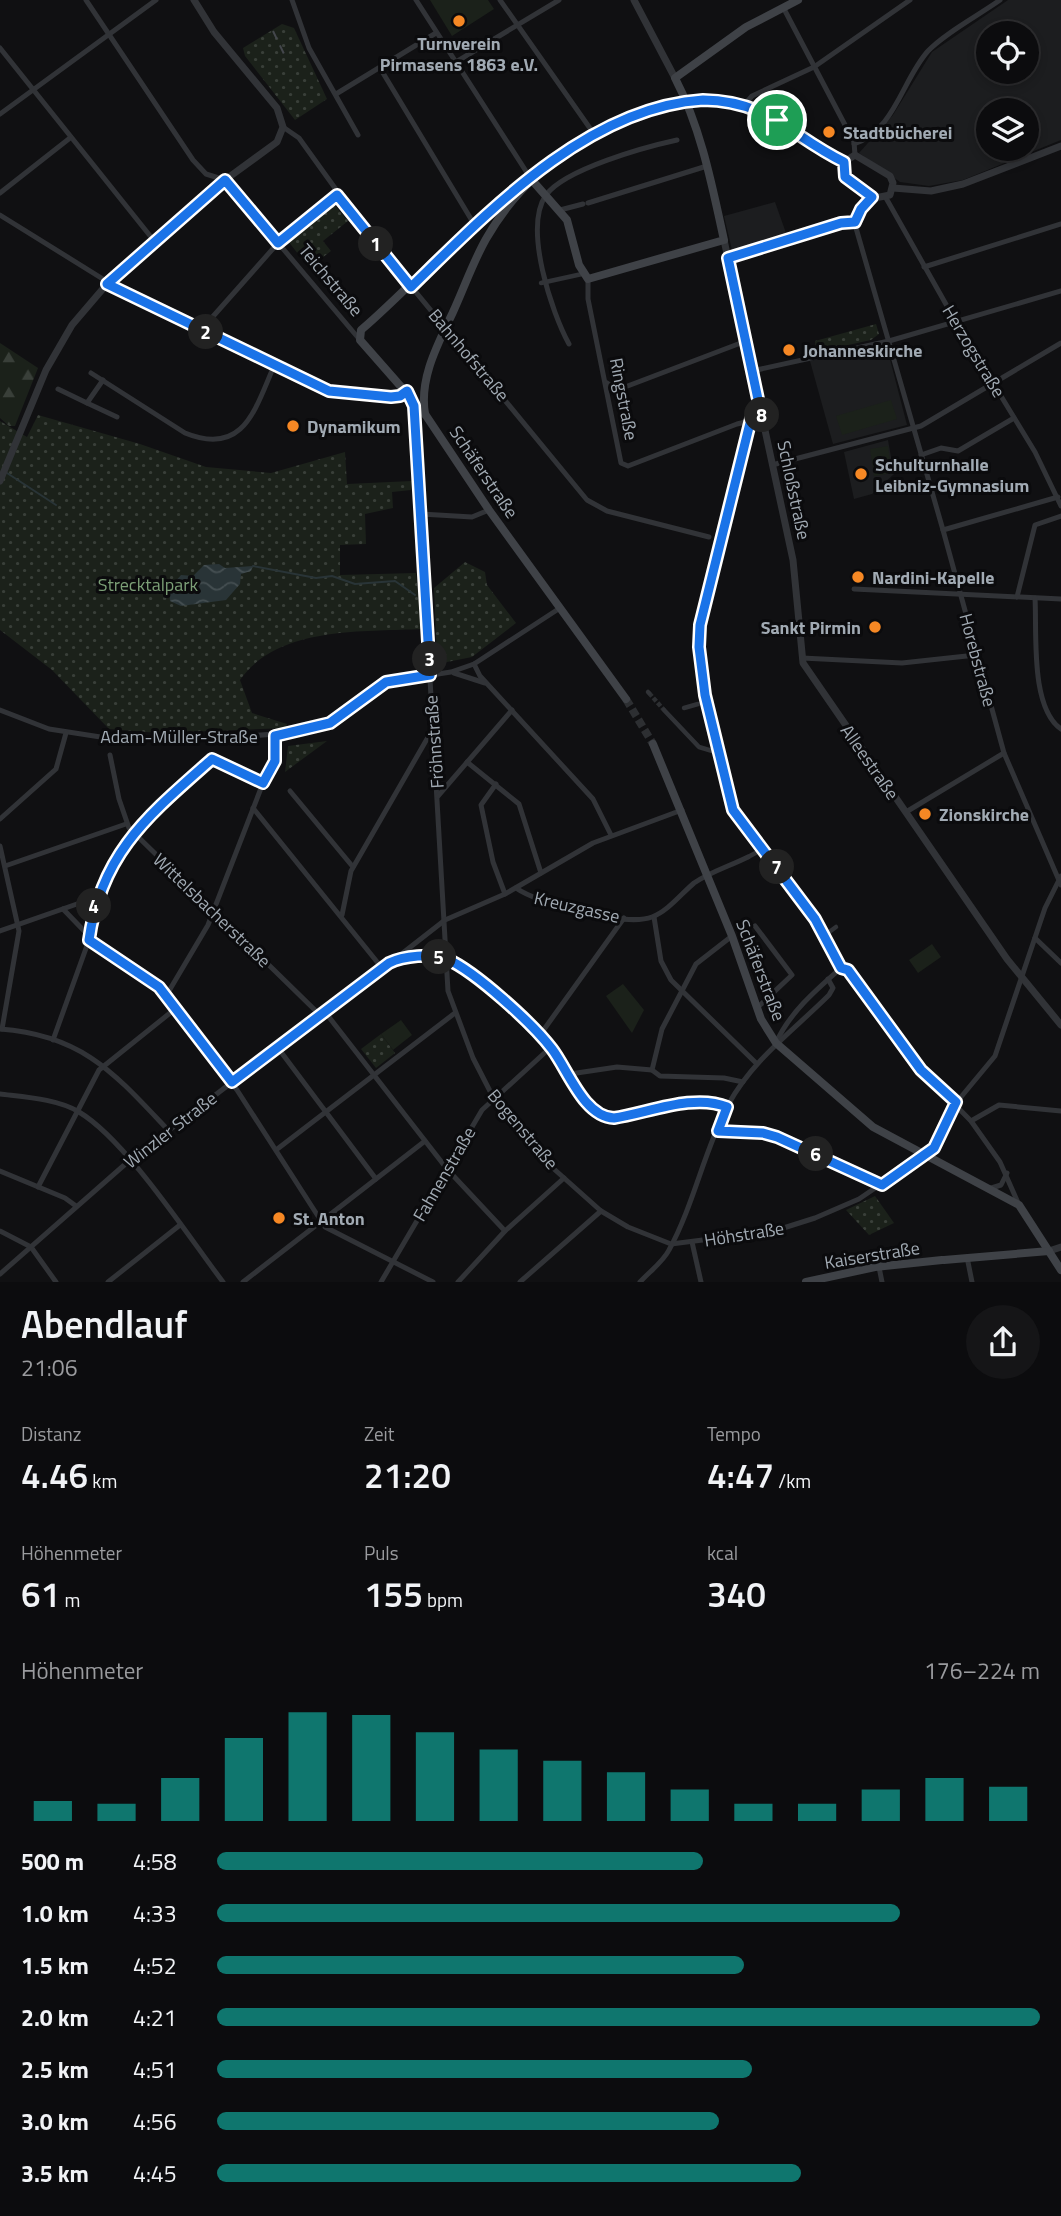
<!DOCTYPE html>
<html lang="de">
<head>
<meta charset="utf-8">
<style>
	body { margin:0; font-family:"Titillium Web",sans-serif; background:#151517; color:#f1f3f6; height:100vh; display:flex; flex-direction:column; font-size:26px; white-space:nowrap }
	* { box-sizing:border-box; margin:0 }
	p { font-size:23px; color:#9a9b9e }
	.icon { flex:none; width:38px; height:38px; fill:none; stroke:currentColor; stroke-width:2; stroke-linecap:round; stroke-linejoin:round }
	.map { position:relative; height:1282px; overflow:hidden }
	.details { display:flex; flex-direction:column; background:#0c0c0e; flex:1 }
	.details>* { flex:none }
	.controls { position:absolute; left:976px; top:21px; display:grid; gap:14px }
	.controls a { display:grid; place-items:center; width:63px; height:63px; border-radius:50%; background:#0c0c0e; box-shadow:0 4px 10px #0003,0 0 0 2px #2c2c2e; font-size:35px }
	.pin { position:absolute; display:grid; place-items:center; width:60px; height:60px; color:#fff; margin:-30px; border:4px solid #fff; border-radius:50%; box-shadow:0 2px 7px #0007 }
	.km { position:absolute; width:35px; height:35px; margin:-18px; border-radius:50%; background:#222; color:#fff; font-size:19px; line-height:35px; text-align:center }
	.round { display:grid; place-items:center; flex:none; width:74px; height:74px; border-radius:37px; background:#151517 }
	.summary { display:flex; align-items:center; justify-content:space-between; height:119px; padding:0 21px }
	h1 { font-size:38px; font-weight:600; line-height:52px }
	.stats { display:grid; grid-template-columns:repeat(3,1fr); gap:10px; height:119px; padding:7px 21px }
	.stats div { display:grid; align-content:center }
	.stats b { font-size:35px; font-weight:600 }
	.stats small { font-size:19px; font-weight:400 }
	.stats p { font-size:19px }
	.chart { height:196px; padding:14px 21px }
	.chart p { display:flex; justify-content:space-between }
	.chart svg { width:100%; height:126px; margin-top:7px; stroke:#0f766e; stroke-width:6 }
	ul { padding:0 21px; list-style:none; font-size:23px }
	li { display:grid; grid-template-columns:112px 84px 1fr; align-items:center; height:52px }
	li i { height:18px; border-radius:9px; background:#0f766e }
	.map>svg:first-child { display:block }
</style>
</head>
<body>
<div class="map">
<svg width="1061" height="1282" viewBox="0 0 1061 1282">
	<defs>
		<pattern id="forest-firs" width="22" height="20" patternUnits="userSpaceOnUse" patternTransform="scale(1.75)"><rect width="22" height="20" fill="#1b211a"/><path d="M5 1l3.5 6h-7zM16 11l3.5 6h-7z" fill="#393f39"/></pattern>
		<pattern id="park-dots" width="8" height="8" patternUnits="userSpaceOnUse" patternTransform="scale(1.75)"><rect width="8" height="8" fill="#1b211a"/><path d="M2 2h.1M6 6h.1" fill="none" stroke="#393f39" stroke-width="1.8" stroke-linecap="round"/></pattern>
		<pattern id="water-waves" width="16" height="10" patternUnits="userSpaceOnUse" patternTransform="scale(1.75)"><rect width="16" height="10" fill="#293437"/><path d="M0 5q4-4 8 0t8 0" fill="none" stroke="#454f52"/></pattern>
	</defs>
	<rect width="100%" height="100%" fill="#101012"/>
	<g fill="#1c1d1f" fill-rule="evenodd">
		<path d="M1008,0H1061V140L963,180L929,186L900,182L859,153L893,115L932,52ZM989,33H1027V72H989ZM989,110H1027V149H989Z"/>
		<polygon points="775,202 786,233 732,250 724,216"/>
		<polygon points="886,344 907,425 833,444 810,361"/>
		<polygon points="888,440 894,474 872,494 854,499 844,452"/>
	</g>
	<g fill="#1b211a">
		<polygon points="430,0 488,0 494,9 452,36"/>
		<polygon points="891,400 897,419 842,435 836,416"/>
		<polygon points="888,446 892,473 874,476 870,449"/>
		<polygon points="932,944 941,957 918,973 909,960"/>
		<polygon points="623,984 644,1010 632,1033 606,996"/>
		<polygon points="401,1020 412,1035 393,1050 381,1034"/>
	</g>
	<polygon fill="url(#forest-firs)" points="0,343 38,368 15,426 9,426 0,418"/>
	<g fill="url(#park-dots)">
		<polygon points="282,24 294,28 327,99 295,120 245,56 243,48"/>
		<polygon points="333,203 348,221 323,241 331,251 309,268 288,241"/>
		<polygon points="876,324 879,334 871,340 816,352 815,341"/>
		<path d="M38,415L140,444L206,467L271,473L345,452L347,484L412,481L411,490L392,492L393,508L365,514L366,544L340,545V575L416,573L422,629C362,632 278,626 240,680L252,713L287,724L286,728L159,733L109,729L52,670L0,630V421L27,437Z"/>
		<polygon points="465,562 485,572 487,585 516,623 472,657 442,663 437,659 434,588"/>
		<polygon points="327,741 285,772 288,746"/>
		<polygon points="381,1034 395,1053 376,1068 361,1049"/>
		<polygon points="875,1196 894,1223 869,1235 846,1210"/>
	</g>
	<polygon fill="url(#water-waves)" points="219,564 225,568 253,566 251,571 241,574 240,584 226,600 181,606 170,601 169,589 181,575 193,576 204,565"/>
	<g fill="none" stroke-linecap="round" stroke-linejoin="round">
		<g stroke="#293437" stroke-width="2">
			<polyline points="7,473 56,505"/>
			<polyline points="253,566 316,578 332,576 355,584 395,581 415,595"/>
		</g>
		<polyline stroke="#2d2f32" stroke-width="4.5" stroke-dasharray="4.5 2" stroke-linecap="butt" points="649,693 664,710"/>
		<polyline stroke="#2d2f32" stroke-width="8" stroke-dasharray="8 4" stroke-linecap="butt" points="626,699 653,744"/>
		<g stroke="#313337" stroke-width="4.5">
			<polyline points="278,243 337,195"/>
			<polyline points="541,283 582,274"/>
			<polyline points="751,420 700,626 699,647 705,695 733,810 815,918 841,968"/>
			<polyline points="648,692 649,693"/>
			<polyline points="684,708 698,704"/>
			<polyline points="664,710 699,747 719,753"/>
			<polyline points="748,857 763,849"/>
			<polyline points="825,935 836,927"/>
		</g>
		<g stroke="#313337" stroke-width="5">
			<polyline points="86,0 193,160 206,174 225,180 360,340"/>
			<polyline points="292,0 309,48 358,135"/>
			<polyline points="416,0 531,179"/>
			<polyline points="500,0 594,134"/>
			<polyline points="783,7 854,142 855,155"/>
			<polyline points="0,48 155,242"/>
			<polyline points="456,62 559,0"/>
			<polyline points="380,68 474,224"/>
			<polyline points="336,94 436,33"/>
			<polyline points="745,104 752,96 814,67 910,0"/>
			<polyline points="0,114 156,0"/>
			<polyline points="283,127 299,138 368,234 587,500 607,511 709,537"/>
			<path d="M854,144C895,130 902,80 928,51C945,33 979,15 1000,0"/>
			<polyline points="0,193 70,138"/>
			<polyline points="872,197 856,216 856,228 943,530 1004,753 1061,885"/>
			<polyline points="886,198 956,322 1035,452 1061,506"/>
			<polyline points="588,203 707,166"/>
			<polyline points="560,210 583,204"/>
			<path d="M0,215L135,299L322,389C340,396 392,402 407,391"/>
			<polyline points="728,258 841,223 855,223"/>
			<polyline points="924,267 1061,224"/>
			<polyline points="588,279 588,299 621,463 628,466 737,424 762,418"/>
			<polyline points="201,330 278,243"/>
			<path d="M569,344C552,313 523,228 546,195C565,169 645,147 677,140"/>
			<polyline points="752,371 889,341 1061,291"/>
			<path d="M91,373L185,433C244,457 255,409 274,366"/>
			<polyline points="607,383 615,389 625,387 746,341"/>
			<polyline points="58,389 87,403 103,380"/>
			<polyline points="414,402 448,991 473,1058 492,1095 545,1161 601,1211 628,1227 671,1244 774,1231 815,1218 859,1199 934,1148 956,1103 995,1056 1045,908 1061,876"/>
			<polyline points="87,403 117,417"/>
			<polyline points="921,455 941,448 958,451 1014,418"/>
			<polyline points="772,465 921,426 1061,343"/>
			<polyline points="421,514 472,517 489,510"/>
			<polyline points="943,530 1058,497"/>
			<polyline points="854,589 1061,599"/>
			<polyline points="1017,597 1035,525 1061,516"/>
			<path d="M1035,598C1037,633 1030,707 1061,729"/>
			<polyline points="802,658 902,663 976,655"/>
			<polyline points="474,664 480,676 593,799 611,835"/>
			<polyline points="454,673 485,683"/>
			<polyline points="0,710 49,729 107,738 224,738 300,732 330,723 386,682 451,672 474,664 560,608"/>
			<polyline points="110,755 119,799 129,828 320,1015"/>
			<polyline points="467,762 519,804 541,873"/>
			<polyline points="496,784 481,805 493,862 505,894"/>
			<polyline points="290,791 353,867"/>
			<polyline points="438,796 512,710"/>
			<polyline points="253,808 382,968"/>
			<polyline points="906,812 1004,753"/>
			<polyline points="0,819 56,769 66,733"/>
			<polyline points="0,846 19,931 2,1029"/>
			<polyline points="5,866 126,824"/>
			<path d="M516,888C538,904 626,927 652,917C668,911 681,894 694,883C710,872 730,866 748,857"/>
			<polyline points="63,909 90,937"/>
			<polyline points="342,915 351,871 431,732"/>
			<polyline points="654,917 661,961 671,980 756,1063"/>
			<polyline points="755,926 792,975 758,1007"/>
			<polyline points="0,931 97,897"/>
			<polyline points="732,936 696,964 662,1029 652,1070 660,1076 724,1078 743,1082"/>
			<polyline points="1035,938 1061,963"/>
			<polyline points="89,940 159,987 237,1090 325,1227 433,1282"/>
			<polyline points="398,959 404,952 445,920 505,894 593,843 682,810"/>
			<path d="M166,996L208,925L263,783C273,767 277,755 275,736"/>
			<polyline points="325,1012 447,1169 505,1231"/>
			<path d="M0,1029C83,1035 115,1074 168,1130"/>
			<polyline points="540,1035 624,918"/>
			<polyline points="53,1040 89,940 97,897 129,837 212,759 263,783"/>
			<path d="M776,1043C789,1013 817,989 841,968L848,970L921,1070L971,1121L1000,1162L1019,1205"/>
			<polyline points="278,1048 376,1179"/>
			<polyline points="570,1074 617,1067 652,1070"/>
			<path d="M0,1094C24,1097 58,1099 79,1112C126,1140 188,1236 223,1282"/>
			<polyline points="971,1121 999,1105 1061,1111"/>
			<polyline points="717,1131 769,1134 882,1185"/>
			<polyline points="276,1150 455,1013"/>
			<polyline points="0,1171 65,1198 76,1206"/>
			<polyline points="38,1187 99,1070 175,1009"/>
			<polyline points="988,1189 1001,1185 1007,1173"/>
			<polyline points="0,1231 31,1247 56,1282"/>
			<polyline points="692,1242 701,1282"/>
			<polyline points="967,1257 972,1282"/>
			<polyline points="879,1267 882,1282"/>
			<path d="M0,1274L130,1160L382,968C397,958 426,952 445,958C472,968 534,1025 551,1048C568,1069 584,1117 614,1118L692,1104L728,1107"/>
			<polyline points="108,1282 180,1225"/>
			<polyline points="243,1282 425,1141"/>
			<polyline points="381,1282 482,1110 551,1047"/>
			<polyline points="458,1282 505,1231 564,1178"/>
			<polyline points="520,1282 601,1211"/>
			<path d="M640,1282C649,1272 663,1262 669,1250C694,1204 704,1151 728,1105C753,1059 793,1031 829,995L833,988L828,979"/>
		</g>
		<g stroke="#313337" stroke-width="7">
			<polyline points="634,0 675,78"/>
			<path d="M687,102C751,89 792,136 844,162"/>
			<polygon points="855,155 890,176 893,183 890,195 875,198 845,177 844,162"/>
			<polyline points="893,188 931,191 963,184 1061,146"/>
			<polyline points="724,240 793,560 803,663 1007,959 1061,1025"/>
			<polyline points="0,481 46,370 72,325 107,284 225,180 277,142 283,127 277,108 214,32 194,0"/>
			<polyline points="1049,1251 1061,1247"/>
		</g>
		<g stroke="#3f4247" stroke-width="8">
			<path d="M531,179C468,220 418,281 361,330L360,340L425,414L489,510L626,699"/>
			<path d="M531,179L567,220L579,265L588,279L724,240C712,185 701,128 675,78L746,27L798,0"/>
			<path d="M425,414C419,378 438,344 453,312C464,288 473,262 486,239C530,162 603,120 687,102"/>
			<polyline points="653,744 732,936 761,1019 776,1043 873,1127 1019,1205 1061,1270"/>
			<polyline points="944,1260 1049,1251"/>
			<polyline points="806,1282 875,1267 942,1260"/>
		</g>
		<polyline stroke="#44474c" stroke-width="2" stroke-dasharray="9 7" stroke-linecap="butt" points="273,31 284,54"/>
	</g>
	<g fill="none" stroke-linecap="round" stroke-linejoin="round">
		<g stroke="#fff" stroke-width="14">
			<path id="route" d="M703,100C769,101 789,135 844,162L845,177L872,197L861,209L855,222L841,223L728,258L762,418L751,419L700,625L699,647L705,695L733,810L815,919L841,968L848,970L921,1070L956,1102L934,1148L882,1185L777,1137L763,1133L718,1131L727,1107C694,1093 648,1113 614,1118C584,1117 568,1070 552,1049C533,1024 476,972 447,959C432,953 403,956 389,963L232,1082L159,987L89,940C101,852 150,814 212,759L263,783L275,761V736L330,723L386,682L430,675L414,406L407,391L400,396L391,397L329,391L107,284L225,180L278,243L337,195L411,287C489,211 588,107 703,100Z"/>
		</g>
		<use href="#route" stroke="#1a73e8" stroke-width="9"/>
	</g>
	<g fill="#f68824" stroke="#0b0b0d" stroke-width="2.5">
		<circle cx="459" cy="21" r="7"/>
		<circle cx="829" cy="132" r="7"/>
		<circle cx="789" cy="350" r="7"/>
		<circle cx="293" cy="426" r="7"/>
		<circle cx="861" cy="474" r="7"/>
		<circle cx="858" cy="577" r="7"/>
		<circle cx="875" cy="627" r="7"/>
		<circle cx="925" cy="814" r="7"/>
		<circle cx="279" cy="1218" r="7"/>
	</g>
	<g text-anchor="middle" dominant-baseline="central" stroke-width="6" stroke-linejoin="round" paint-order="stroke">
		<g font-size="18" font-weight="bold" fill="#a1aab3" stroke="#0b0b0d" text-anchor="start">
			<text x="459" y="43" text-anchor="middle">Turnverein<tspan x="459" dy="21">Pirmasens 1863 e.V.</tspan></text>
			<text x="843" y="132">Stadtbücherei</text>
			<text x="803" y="350">Johanneskirche</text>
			<text x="307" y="426">Dynamikum</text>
			<text x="875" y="464">Schulturnhalle<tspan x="875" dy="21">Leibniz-Gymnasium</tspan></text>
			<text x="872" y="577">Nardini-Kapelle</text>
			<text x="861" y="627" text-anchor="end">Sankt Pirmin</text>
			<text x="939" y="814">Zionskirche</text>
			<text x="293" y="1218">St. Anton</text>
		</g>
		<g font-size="18" fill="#a1aab3" stroke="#0b0b0d">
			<text transform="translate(331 280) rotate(50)">Teichstraße</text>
			<text transform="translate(974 351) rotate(59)">Herzogstraße</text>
			<text transform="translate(469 355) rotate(50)">Bahnhofstraße</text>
			<text transform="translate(624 399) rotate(79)">Ringstraße</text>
			<text transform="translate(484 472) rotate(56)">Schäferstraße</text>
			<text transform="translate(794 490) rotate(78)">Schloßstraße</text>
			<text transform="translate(978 660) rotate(75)">Horebstraße</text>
			<text x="179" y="736">Adam-Müller-Straße</text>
			<text transform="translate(434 742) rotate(-94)">Fröhnstraße</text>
			<text transform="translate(870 762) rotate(55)">Alleestraße</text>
			<text transform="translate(577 907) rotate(13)">Kreuzgasse</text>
			<text transform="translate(212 910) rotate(44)">Wittelsbacherstraße</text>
			<text transform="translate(761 970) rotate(69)">Schäferstraße</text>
			<text transform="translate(523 1129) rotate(50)">Bogenstraße</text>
			<text transform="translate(170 1130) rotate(-38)">Winzler Straße</text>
			<text transform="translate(444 1174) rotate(-60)">Fahnenstraße</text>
			<text transform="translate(744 1234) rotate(-9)">Höhstraße</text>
			<text transform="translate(872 1255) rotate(-9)">Kaiserstraße</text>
		</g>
		<g font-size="18" fill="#7c9f77" stroke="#0b0b0d">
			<text x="148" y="584">Strecktalpark</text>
		</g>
	</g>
</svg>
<div class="controls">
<a><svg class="icon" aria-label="locate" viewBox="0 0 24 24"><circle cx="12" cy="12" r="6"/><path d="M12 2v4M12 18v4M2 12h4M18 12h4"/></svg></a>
<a><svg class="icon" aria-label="layers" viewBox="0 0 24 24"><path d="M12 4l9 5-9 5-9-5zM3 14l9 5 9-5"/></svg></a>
</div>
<div class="pin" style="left:777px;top:120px;background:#1e9e55"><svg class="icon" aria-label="arrive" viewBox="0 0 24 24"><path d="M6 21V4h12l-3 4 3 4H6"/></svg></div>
<b class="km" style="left:376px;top:244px">1</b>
<b class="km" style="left:206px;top:332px">2</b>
<b class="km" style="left:430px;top:659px">3</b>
<b class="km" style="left:94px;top:906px">4</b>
<b class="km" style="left:439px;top:957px">5</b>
<b class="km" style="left:816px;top:1154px">6</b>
<b class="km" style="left:777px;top:867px">7</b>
<b class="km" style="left:762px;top:415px">8</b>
</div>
<section class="details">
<div class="summary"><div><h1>Abendlauf</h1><p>21:06</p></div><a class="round"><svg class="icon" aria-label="share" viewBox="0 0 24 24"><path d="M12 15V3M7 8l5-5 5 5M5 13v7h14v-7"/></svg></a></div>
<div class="stats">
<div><p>Distanz</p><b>4.46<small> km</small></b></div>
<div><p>Zeit</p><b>21:20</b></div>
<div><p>Tempo</p><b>4:47<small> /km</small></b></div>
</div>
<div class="stats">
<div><p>Höhenmeter</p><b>61<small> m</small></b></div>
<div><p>Puls</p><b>155<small> bpm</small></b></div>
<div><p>kcal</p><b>340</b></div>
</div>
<div class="chart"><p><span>Höhenmeter</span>176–224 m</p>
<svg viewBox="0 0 160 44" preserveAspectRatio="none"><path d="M5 44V37M15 44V38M25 44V29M35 44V15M45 44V6M55 44V7M65 44V13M75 44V19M85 44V23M95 44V27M105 44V33M115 44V38M125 44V38M135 44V33M145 44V29M155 44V32"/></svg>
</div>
<ul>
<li><b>500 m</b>4:58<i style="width:59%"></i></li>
<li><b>1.0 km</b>4:33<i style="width:83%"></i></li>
<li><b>1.5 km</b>4:52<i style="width:64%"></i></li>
<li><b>2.0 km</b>4:21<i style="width:100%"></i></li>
<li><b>2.5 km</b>4:51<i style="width:65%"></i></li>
<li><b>3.0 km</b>4:56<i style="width:61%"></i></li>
<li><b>3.5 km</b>4:45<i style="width:71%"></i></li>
</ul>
</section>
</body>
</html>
